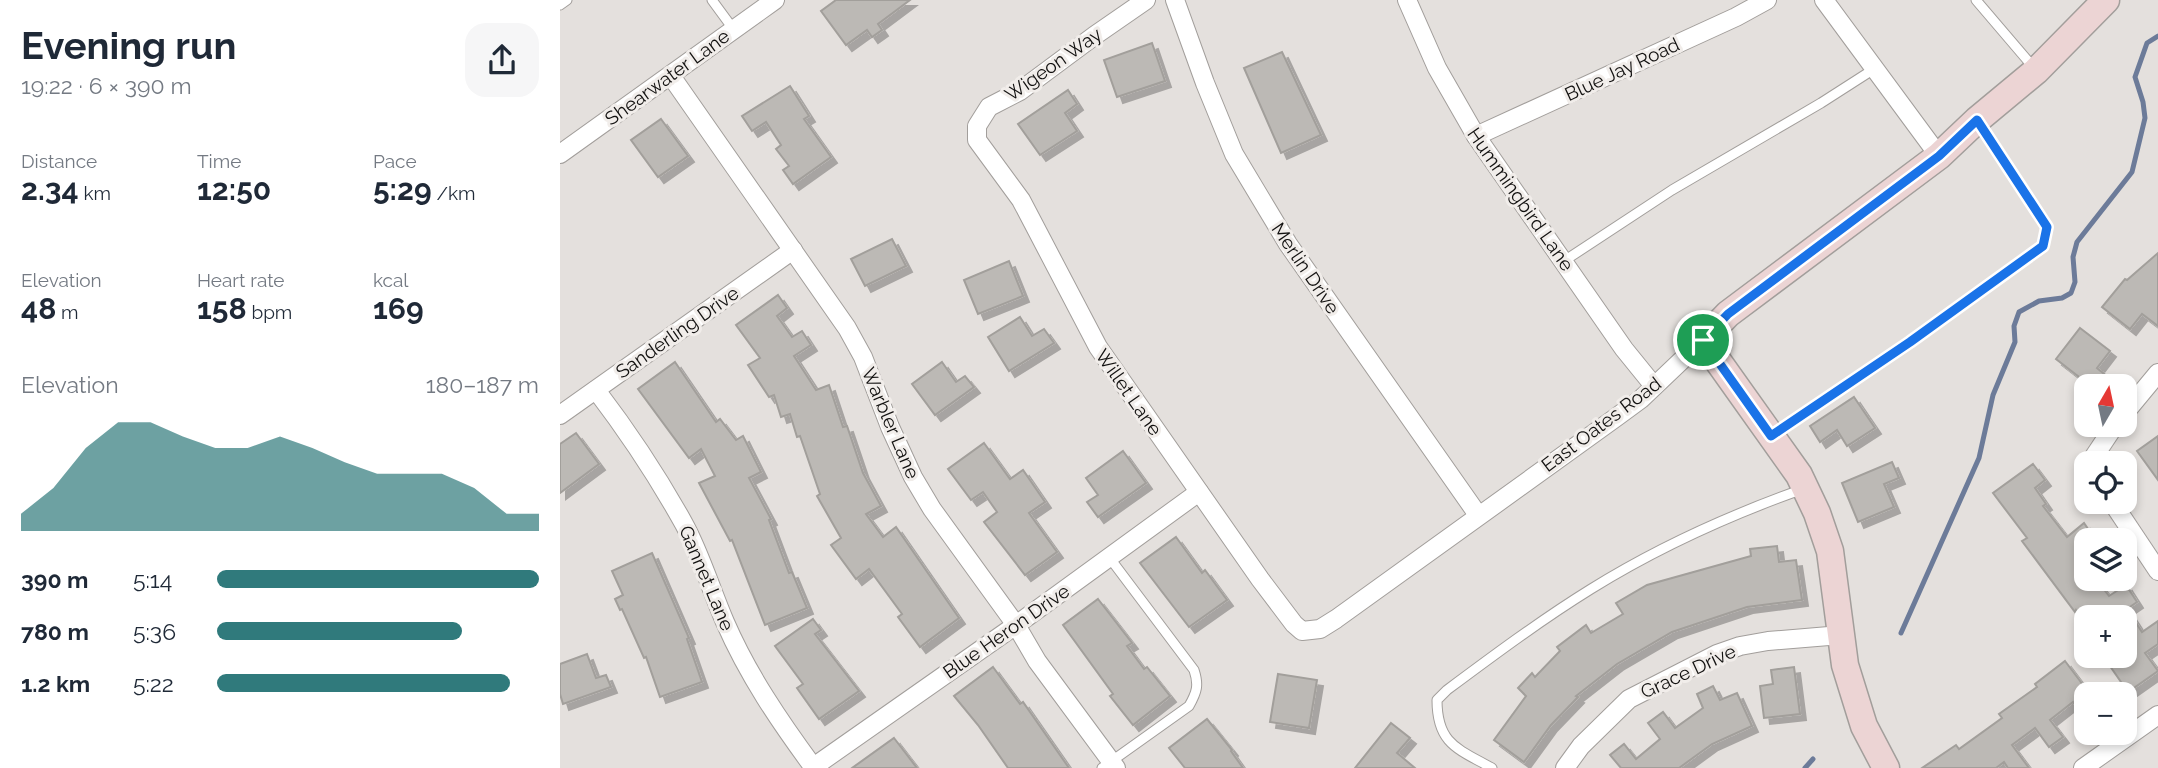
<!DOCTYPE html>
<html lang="en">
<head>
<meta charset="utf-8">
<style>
	body { margin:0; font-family:Raleway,sans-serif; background:#f6f6f7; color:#1f2937; height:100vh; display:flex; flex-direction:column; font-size:26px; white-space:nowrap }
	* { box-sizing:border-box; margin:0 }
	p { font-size:23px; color:#747a83 }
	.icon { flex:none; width:38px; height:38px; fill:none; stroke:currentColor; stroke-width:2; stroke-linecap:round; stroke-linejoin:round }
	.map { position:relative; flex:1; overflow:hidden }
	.panel { display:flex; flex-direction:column; background:#fff; width:560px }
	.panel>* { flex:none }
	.needle { width:46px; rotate:9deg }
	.tools { position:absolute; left:1514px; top:374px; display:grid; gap:14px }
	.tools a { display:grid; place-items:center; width:63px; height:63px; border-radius:14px; background:#fff; box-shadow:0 4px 10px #0003; font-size:35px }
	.pin { position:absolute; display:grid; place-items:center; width:60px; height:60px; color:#fff; margin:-30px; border:4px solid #fff; border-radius:50%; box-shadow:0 2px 7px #0007 }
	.round { display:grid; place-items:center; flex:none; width:74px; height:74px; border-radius:21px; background:#f6f6f7 }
	.headline { display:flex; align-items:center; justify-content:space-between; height:119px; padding:0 21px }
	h1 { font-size:38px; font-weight:700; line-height:52px }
	.figures { display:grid; grid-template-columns:repeat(3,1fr); gap:10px; height:119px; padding:7px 21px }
	.figures div { display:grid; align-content:center }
	.figures b { font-size:30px; font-weight:700 }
	.figures small { font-size:19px; font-weight:400 }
	.figures p { font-size:19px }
	.chart { height:196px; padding:14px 21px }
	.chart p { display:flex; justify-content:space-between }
	.chart svg { width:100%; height:126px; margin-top:7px; fill:#307a7c; opacity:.7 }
	ul { padding:0 21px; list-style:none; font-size:23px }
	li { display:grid; grid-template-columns:112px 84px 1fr; align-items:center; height:52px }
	li i { height:18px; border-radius:9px; background:#307a7c }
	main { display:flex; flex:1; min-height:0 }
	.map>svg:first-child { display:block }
</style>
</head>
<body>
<main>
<section class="panel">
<div class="headline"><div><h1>Evening run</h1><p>19:22 · 6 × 390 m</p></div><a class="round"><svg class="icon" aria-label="share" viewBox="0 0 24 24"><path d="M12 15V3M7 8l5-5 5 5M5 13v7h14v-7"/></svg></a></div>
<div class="figures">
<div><p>Distance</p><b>2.34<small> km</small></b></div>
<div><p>Time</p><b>12:50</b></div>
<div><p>Pace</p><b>5:29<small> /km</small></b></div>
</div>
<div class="figures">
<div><p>Elevation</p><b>48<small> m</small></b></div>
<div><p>Heart rate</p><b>158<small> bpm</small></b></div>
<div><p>kcal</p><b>169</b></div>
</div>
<div class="chart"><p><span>Elevation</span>180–187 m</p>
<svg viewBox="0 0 160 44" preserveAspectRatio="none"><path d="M0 44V38L10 29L20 15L30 6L40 6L50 11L60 15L70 15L80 11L90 15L100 20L110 24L120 24L130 24L140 29L150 38L160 38V44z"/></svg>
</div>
<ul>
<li><b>390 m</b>5:14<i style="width:100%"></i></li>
<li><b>780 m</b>5:36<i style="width:76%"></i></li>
<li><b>1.2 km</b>5:22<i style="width:91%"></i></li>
</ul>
</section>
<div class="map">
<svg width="1598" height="768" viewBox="0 0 1598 768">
	<defs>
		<filter id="shadow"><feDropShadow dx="6" dy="6" stdDeviation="0" flood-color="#0004"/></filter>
	</defs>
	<rect width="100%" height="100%" fill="#e4e0dd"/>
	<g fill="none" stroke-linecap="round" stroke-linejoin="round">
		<g stroke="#6c7b99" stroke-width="5">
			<polyline points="1341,633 1419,458 1433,395 1455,342 1454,326 1459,312 1479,301 1502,298 1511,293 1515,282 1513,257 1517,242 1572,172 1585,118 1583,102 1575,77 1587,43 1598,36"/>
			<polyline points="1245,768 1253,759"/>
		</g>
	</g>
	<g fill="#bcb9b5" stroke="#a29f9b" stroke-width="2" filter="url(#shadow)">
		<polygon points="276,0 350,0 318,24 322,30 312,37 307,30 286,45 261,11"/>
		<polygon points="592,43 605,81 557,97 544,60"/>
		<polygon points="722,52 761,135 721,153 684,68"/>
		<polygon points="230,86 249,116 244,119 271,157 233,184 223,170 229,166 216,149 221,145 206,122 192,131 182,116"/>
		<polygon points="508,90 517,104 505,113 517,131 480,155 458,124"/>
		<polygon points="101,119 128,156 98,177 71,140"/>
		<polygon points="332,239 346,266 305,286 291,259"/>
		<polygon points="1598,253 1598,326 1582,314 1570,329 1542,307 1565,279 1567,280"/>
		<polygon points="449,261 463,296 418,314 404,280"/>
		<polygon points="218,295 227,308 217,316 232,337 242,331 251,345 234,356 256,390 269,385 283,427 287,426 303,473 321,506 306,514 323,537 336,527 399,618 360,647 338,617 342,614 309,569 296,579 271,545 281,538 257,496 260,494 240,436 237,437 230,414 221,417 214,395 209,397 188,365 200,358 176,325"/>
		<polygon points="460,317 472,336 484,329 494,343 449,371 428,337"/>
		<polygon points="1520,328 1550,351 1537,368 1549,378 1542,387 1532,387 1496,359"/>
		<polygon points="115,362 156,422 160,419 176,440 183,436 201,472 189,478 211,519 209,520 229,573 232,572 247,608 205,625 172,540 170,541 139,483 155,476 141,449 129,458 78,389"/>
		<polygon points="382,362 396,382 405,376 414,387 375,415 352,384"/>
		<polygon points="1294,397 1315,428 1287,446 1277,430 1260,442 1250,426"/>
		<polygon points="16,433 39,464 0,493 0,444"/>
		<polygon points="1598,436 1598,480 1577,451"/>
		<polygon points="424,443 450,479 463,470 485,502 469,513 497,552 465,575 424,522 437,512 423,492 411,500 388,469"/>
		<polygon points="563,451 586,483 538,517 527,502 538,495 526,478"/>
		<polygon points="1332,462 1339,478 1324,484 1334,507 1298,522 1282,483"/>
		<polygon points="1473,464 1485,480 1475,488 1486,504 1483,506 1507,537 1524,523 1535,539 1526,541 1526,579 1536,579 1549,596 1566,585 1577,602 1567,609 1582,632 1598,621 1598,644 1585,653 1598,671 1568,692 1543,656 1564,656 1564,618 1521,618 1516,610 1515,612 1462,541 1467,538 1433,493"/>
		<polygon points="616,537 642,573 645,570 667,600 629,627 580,563"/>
		<polygon points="1217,546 1219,562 1236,560 1242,600 1187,607 1112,632 1057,664 1016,696 1018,697 991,725 964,762 934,740 966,696 958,688 972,673 975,677 1000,651 997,647 1026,625 1031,633 1063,614 1056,603 1087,585 1191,556 1190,549"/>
		<polygon points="92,553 129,638 127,639 142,682 100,697 86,657 84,658 62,609 60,610 55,599 63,595 52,571"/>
		<polygon points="538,599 572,643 567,646 584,669 587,667 610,696 573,725 550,696 553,694 503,625"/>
		<polygon points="253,619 261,630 255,634 299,691 259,719 237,688 243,684 215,646"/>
		<polygon points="27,654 36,678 46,675 51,687 3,704 0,694 0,664"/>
		<polygon points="1505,661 1526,689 1526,719 1513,702 1490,720 1503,737 1489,747 1475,728 1452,745 1469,768 1448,768 1444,762 1436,768 1362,768 1396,745 1399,749 1442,718 1439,714 1477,687 1475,684"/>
		<polygon points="433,667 460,704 463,702 509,768 448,768 418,725 394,696"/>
		<polygon points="1234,667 1240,714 1204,718 1200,686 1213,684 1211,670"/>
		<polygon points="718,674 757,680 749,728 710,722"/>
		<polygon points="1153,686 1160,700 1177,693 1192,726 1152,744 1119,768 1061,768 1050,755 1064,744 1076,759 1100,739 1088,723 1103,712 1115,728 1143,708 1137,694"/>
		<polygon points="647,719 672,750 671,751 683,768 625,768 609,748"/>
		<polygon points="831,723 850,738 837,753 855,768 795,768"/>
		<polygon points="334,738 357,768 292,768"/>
	</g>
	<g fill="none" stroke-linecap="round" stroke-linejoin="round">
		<g stroke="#a29e9b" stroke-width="11">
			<g id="lane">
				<polyline points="152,0 174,30"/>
				<polyline points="1416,0 1474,68"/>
				<polyline points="0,5 7,0"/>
				<polyline points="1004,261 1112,190 1261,103 1314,69"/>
				<polyline points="1213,436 1350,342 1483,246 1487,227 1418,121"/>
				<path d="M542,768L629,706C637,692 639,685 634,670L549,557"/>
				<path d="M932,768C898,749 877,744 877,700L887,690C934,655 981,620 1031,589C1097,548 1170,515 1243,489"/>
			</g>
		</g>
		<g stroke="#a29e9b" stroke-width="20">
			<g id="street">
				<polyline points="586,0 534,36 460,91 429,107 417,126 417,140 461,200 538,347 700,579 734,624 742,631 760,629 776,619 1058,416 1081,399 1143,340"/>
				<polyline points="615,0 645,83 674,154 728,244 918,515"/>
				<polyline points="847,0 877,68 916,136 1064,349 1094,386"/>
				<polyline points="1264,0 1379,156"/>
				<polyline points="111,76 287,328 303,357 330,427 353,477 372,509 456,625 477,661 556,768"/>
				<polyline points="916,136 1176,17 1207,0"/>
				<polyline points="0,154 215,0"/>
				<path d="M36,390C68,432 98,477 124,524C141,555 151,590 165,622C188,675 220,722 254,768"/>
				<polyline points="1564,414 1598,373"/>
				<polyline points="0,415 233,250"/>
				<polyline points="1529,464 1555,425"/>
				<polyline points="1552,502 1598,571"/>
				<polyline points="252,768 456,625 639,492"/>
				<polyline points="1005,768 1021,746 1069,699 1157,654 1180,646 1208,641 1281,635"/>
				<polyline points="1523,768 1598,715"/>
			</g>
		</g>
		<g stroke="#a29e9b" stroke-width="29">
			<polyline id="secondary" points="1326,768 1304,726 1285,665 1270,551 1257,513 1239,475 1143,340 1168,314 1379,156 1417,120 1476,71 1546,0"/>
		</g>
		<use href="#lane" stroke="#fff" stroke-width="9"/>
		<use href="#street" stroke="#fff" stroke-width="18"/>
		<use href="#secondary" stroke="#ecd4d4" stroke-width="26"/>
	</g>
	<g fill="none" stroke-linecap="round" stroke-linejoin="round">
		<g stroke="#fff" stroke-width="14">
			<polygon id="route" points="1417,120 1487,227 1483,246 1350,342 1211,436 1143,340 1168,314 1379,156"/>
		</g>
		<use href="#route" stroke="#1a73e8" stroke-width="9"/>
	</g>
	<g text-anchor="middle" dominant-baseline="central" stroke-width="6" stroke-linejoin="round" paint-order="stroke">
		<g font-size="19" fill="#121110" stroke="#f1edea">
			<text transform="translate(493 64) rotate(-35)">Wigeon Way</text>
			<text transform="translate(1062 69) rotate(-25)">Blue Jay Road</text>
			<text transform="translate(107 77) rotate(-36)">Shearwater Lane</text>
			<text transform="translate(961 199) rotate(55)">Hummingbird Lane</text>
			<text transform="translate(746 268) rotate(56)">Merlin Drive</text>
			<text transform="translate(117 332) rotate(-35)">Sanderling Drive</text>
			<text transform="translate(569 392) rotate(55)">Willet Lane</text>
			<text transform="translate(331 423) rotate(67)">Warbler Lane</text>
			<text transform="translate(1041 424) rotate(-37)">East Oates Road</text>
			<text transform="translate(147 578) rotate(67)">Gannet Lane</text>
			<text transform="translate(446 631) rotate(-35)">Blue Heron Drive</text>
			<text transform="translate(1128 671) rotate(-25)">Grace Drive</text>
		</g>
	</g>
</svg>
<div class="tools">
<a><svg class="needle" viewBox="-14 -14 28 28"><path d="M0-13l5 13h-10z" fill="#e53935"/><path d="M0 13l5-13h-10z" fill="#747a83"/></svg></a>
<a><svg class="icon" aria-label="locate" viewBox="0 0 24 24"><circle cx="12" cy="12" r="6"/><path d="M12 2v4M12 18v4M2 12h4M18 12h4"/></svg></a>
<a><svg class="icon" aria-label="layers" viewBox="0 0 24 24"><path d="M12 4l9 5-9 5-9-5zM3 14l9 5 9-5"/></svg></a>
<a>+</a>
<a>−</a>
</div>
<div class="pin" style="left:1143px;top:340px;background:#1e9e55"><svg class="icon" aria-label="arrive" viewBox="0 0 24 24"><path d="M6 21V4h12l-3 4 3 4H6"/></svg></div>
</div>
</main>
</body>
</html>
